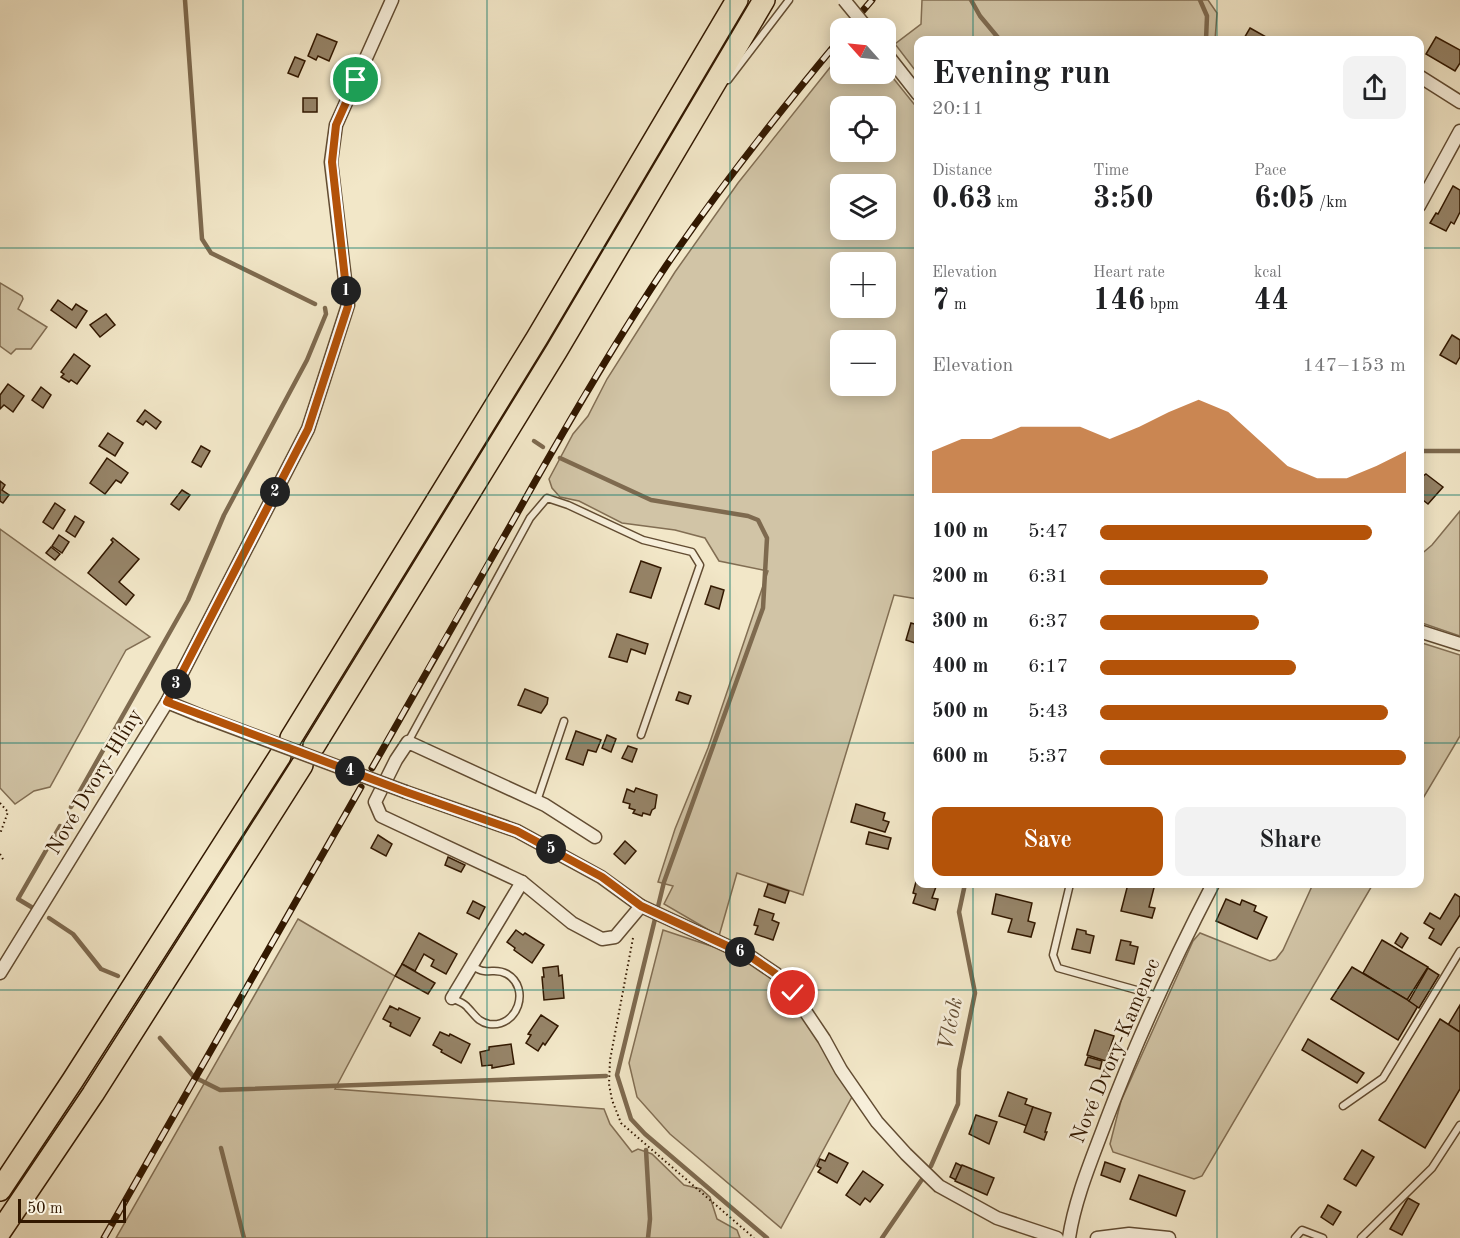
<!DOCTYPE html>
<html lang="en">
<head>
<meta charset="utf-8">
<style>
	body { margin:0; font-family:"Old Standard TT",serif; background:#f2f2f2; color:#202124; height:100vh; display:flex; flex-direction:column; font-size:22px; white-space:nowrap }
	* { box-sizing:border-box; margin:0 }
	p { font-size:20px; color:#757577 }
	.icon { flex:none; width:33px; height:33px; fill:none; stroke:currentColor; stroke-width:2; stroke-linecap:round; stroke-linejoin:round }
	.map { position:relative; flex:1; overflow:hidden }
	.details { position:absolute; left:914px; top:36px; width:510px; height:852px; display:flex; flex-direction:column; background:#fff; border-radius:12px; box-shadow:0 3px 15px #0003 }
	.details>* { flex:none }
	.needle { width:39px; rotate:297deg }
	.buttons { position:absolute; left:830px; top:18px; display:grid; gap:12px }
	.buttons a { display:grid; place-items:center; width:66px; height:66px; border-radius:12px; background:#fff; box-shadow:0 3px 15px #0003; font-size:30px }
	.scale { position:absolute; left:18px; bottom:15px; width:108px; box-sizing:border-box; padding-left:6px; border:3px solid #321800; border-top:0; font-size:16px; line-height:21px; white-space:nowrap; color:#321800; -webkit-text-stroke:4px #f7efdb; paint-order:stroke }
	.pin { position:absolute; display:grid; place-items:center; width:51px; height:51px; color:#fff; margin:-26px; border:3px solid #fff; border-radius:50%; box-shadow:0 2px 6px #0007 }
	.km { position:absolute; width:30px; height:30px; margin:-15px; border-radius:50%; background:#222; color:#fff; font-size:16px; line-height:30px; text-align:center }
	.round { display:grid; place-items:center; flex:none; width:63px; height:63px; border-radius:12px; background:#f2f2f2 }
	.overview { display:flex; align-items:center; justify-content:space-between; height:102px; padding:0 18px }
	h1 { font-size:33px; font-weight:800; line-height:45px }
	.stats { display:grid; grid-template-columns:repeat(3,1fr); gap:9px; height:102px; padding:6px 18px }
	.stats div { display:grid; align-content:center }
	.stats b { font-size:30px; font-weight:800 }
	.stats small { font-size:16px; font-weight:400 }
	.stats p { font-size:16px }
	.chart { height:168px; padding:12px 18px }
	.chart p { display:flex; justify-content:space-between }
	.chart svg { width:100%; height:108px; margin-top:6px; fill:#b45309; opacity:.7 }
	.cta { display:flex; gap:12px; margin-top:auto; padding:12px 18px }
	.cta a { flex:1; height:69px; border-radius:12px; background:#b45309; color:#fff; font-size:24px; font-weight:800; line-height:69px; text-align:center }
	.cta a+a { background:#f2f2f2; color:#202124 }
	ul { padding:0 18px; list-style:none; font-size:20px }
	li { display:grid; grid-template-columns:96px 72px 1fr; align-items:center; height:45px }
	li i { height:15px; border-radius:8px; background:#b45309 }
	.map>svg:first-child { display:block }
</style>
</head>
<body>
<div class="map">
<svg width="1460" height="1238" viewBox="0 0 1460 1238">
	<rect width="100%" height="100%" fill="#f2e7c8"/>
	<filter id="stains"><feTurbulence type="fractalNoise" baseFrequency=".00333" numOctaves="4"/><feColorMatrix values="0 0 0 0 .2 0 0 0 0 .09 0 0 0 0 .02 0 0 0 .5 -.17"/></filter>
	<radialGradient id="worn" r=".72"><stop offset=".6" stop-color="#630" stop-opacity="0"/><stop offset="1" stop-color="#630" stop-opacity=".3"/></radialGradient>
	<g fill="#d1c4a6" stroke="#826e53" stroke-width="1.5" fill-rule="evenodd">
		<polygon points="922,0 1208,0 1217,13 1215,40 918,40 918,74 895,44 921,24"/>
		<path d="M840,55V74H885V68L918,109V599L894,595L803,895L737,873L719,936L664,904L673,886L658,882L675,829L708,748L768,571L719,561L705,538L675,530L622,523L579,501L560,497L552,488L549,479L573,434L588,416L607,379L675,272L738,183ZM840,106H885V152H840ZM840,184H885V230H840ZM840,262H885V308H840ZM840,340H885V386H840Z"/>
		<polygon points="0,283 22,296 23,299 18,309 47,327 31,349 16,349 11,354 0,346"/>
		<polygon points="1460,511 1460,636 1419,622 1419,556 1432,545"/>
		<polygon points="0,529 150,637 126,650 50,787 34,791 15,804 0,788"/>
		<polygon points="1419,642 1460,655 1460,736 1419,805"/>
		<polygon points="1313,884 1373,884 1202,1176 1194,1179 1113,1152 1110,1144 1121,1101 1193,941 1200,933 1270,961 1276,959 1283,950"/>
		<polygon points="298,919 395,976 335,1089 604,1109 610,1124 632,1152 638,1149 652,1154 684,1185 701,1189 710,1197 717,1219 737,1230 740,1238 116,1238"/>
		<polygon points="663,930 720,949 766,972 790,996 853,1095 781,1228 670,1134 637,1097 629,1063"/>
	</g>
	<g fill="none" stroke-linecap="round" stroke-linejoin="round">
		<g stroke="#7e6a4f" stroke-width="4.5">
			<polyline points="185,0 202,239 211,253 315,304"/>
			<polyline points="971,0 980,16 1000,40"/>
			<polyline points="1200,0 1207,16 1206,40"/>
			<polyline points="534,441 543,447"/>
			<polyline points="1419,451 1460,451"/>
			<polyline points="560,458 651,500 748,516 758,520 767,538 763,608 664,882 617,1075 631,1119 645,1134 767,1238"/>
			<polyline points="71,807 188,600 224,515 307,360 326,314 325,308"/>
			<polyline points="33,908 18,899 60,826"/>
			<polyline points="49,918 73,934 101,969 118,976"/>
			<polyline points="160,1038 194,1077 220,1090 606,1076"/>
			<polyline points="221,1148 244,1238"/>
			<polyline points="646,1150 650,1219 648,1238"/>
			<polyline points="931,1166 958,1104 959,1070 975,993 959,912 965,884"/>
			<polyline points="882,1238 923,1178"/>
		</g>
	</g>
	<g fill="#968468" stroke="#321800" stroke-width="1.5">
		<polygon points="1250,28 1268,38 1267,40 1243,40"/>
		<polygon points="317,34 337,42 329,61 318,56 316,60 308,56"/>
		<polygon points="1436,37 1460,50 1460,63 1455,71 1426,54"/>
		<polygon points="295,57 305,61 298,77 288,73"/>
		<rect x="303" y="98" width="14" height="14"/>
		<polygon points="1453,186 1460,190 1460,212 1454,224 1451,222 1446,231 1430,223 1436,213 1438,214"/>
		<polygon points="58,300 72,310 76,304 87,311 76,328 51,310"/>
		<polygon points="106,314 115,325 100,337 90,325"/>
		<polygon points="1452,335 1460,340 1460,357 1456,364 1440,355"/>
		<polygon points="74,354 90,366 77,384 71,380 69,382 61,377 64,374 61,372"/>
		<polygon points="8,384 24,396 13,412 4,405 0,409 0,395"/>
		<polygon points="41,387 51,395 43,408 32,400"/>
		<polygon points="145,410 161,422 156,429 146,421 143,425 137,421"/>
		<polygon points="108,433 123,443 115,456 99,446"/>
		<polygon points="201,446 210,451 201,467 192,462"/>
		<polygon points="107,458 128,473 121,483 116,480 105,494 90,483"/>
		<polygon points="1426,474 1443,487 1428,504 1419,497 1419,479"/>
		<polygon points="0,481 5,485 2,490 9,495 3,503 0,501"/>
		<polygon points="182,490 190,495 179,510 171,504"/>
		<polygon points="55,503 65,510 53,529 43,522"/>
		<polygon points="75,516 84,522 75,537 66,531"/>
		<polygon points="59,535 69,542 62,553 52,546"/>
		<polygon points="113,538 139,559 119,582 134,595 126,605 88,573 113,542 111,540"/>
		<polygon points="51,547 60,554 55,560 46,553"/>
		<polygon points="641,561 661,568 651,598 630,592"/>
		<polygon points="711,586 724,590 719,609 705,604"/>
		<polygon points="911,623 918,625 918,644 906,640"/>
		<polygon points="617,634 648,644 645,654 631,649 627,662 609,657"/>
		<polygon points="525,689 548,698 547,704 541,713 518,705"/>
		<polygon points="679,692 691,696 688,704 676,700"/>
		<polygon points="576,731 601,740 596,752 588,750 583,765 566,759"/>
		<polygon points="607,735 616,739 611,752 602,748"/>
		<polygon points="628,746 637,749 632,762 622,758"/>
		<polygon points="636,788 657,795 655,808 652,810 650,815 643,813 642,816 633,813 635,810 629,808 630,804 623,802 627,789 634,792"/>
		<polygon points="856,804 885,813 883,820 889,822 885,832 851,822"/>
		<polygon points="869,832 891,838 888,849 866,844"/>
		<polygon points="378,835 392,844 386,856 371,848"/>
		<polygon points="625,841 636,851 625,864 614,854"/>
		<polygon points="448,857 465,865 461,872 445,865"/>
		<polygon points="917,878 918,884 937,884 932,898 938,899 935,910 913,903 916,894 913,893"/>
		<polygon points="768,884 789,891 785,903 764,896"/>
		<polygon points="1128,884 1155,884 1149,907 1155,908 1152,918 1121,911"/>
		<polygon points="996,894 1032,903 1028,921 1035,923 1031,937 1008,932 1012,919 992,914"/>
		<polygon points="1455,894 1460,897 1460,915 1441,945 1429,938 1434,929 1424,923 1430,913 1440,919"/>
		<polygon points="1226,899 1240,905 1242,900 1256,906 1254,911 1267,917 1257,939 1216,921"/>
		<polygon points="473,901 485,907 479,919 467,913"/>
		<polygon points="759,909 774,914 772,920 779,923 773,940 755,934 758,926 754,925"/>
		<polygon points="1077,929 1086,931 1086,934 1094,936 1090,953 1072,949"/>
		<polygon points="516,930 523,935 525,933 544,945 532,963 514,950 515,948 507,942"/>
		<polygon points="419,933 457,954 446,974 431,966 434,960 424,954 415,971 402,964"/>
		<polygon points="1401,933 1408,938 1402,948 1395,943"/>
		<polygon points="1121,940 1131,942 1130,945 1138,947 1134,964 1116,960"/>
		<polygon points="1382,940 1428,967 1407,1000 1363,973"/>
		<polygon points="402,964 435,983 428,994 395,976"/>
		<polygon points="558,966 559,976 562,975 564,998 544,1000 542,977 544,977 543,968"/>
		<polygon points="1352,967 1418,1006 1398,1040 1331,999"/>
		<polygon points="1428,968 1439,975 1419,1008 1409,1001"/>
		<polygon points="1460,1005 1460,1032 1448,1025"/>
		<polygon points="390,1006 398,1010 399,1008 420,1018 410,1036 390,1026 391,1023 383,1019"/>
		<polygon points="541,1015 558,1026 545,1045 543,1043 538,1051 526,1043 531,1035 528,1034"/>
		<polygon points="1440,1019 1460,1032 1460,1089 1425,1148 1379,1120"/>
		<polygon points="1095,1030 1114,1036 1106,1061 1087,1055"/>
		<polygon points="440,1032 449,1036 450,1034 470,1044 461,1063 441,1052 442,1050 433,1045"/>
		<polygon points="1308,1039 1364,1073 1357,1083 1302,1050"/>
		<polygon points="511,1044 514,1064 492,1068 492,1065 482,1066 480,1052 489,1050 489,1047"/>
		<polygon points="1088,1057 1102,1061 1100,1069 1085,1065"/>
		<polygon points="1008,1092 1027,1099 1025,1104 1033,1107 1027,1126 999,1116"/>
		<polygon points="1033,1107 1051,1113 1045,1132 1047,1132 1044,1140 1024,1132"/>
		<polygon points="976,1115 997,1122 989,1144 969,1134"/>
		<polygon points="1362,1150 1374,1157 1356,1186 1344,1179"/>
		<polygon points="829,1153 848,1163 837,1183 818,1172 821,1168 817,1166 820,1159 825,1161"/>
		<polygon points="1105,1162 1125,1169 1120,1182 1101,1175"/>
		<polygon points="956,1163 962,1166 956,1180 950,1177"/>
		<polygon points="962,1165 994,1178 987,1195 955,1181"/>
		<polygon points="863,1171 883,1185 870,1202 865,1198 860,1205 846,1195"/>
		<polygon points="1139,1175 1185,1191 1176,1216 1130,1199"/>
		<polygon points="1408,1198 1419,1204 1402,1235 1390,1229"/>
		<polygon points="1328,1205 1341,1212 1333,1225 1321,1217"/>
	</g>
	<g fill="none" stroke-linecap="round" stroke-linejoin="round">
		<g stroke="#624c32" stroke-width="9">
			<g id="lane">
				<polyline points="728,80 789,0"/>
				<polyline points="408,742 530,518 547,498 568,505 643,540 692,552 700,565 641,735"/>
				<polyline points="537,801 564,721"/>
				<polyline points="1070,884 1053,955 1058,968 1158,996"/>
				<path d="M452,998C457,1001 465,1003 468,1008C475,1015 478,1022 489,1024C518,1028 531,988 507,974C498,969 493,972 484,971C480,971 475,967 471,966"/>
				<polyline points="1343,1106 1383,1078 1460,951"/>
				<polyline points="1295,1238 1302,1230 1323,1238"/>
				<polyline points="1361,1238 1432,1168 1460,1125"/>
			</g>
		</g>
		<g stroke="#624c32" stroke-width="15">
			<g id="street">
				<polyline points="885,52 918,94"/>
				<polyline points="1419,76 1460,102"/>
				<polyline points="1419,206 1460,131"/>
				<polyline points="1419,631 1460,644"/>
				<polyline points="167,702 199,715"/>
				<polyline points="406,792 517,831 601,877 641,906"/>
				<polyline points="595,837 545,805 408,742 396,760 375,802 381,816 522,882 572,923 602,939 615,937 641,906 751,957 776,974 793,993 824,1039 841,1070 877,1122 906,1154 939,1186 997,1218 1057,1238"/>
				<polyline points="0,973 167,702 308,429 348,305 331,162 336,125 392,0"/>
				<polyline points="452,998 522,882"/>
				<path d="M1069,1238C1075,1198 1092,1159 1106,1121C1137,1039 1173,961 1213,884"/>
				<polyline points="1097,1238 1129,1234 1169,1238"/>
			</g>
		</g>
		<g stroke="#321800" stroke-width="24">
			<g id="highway">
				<polyline points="291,738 537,338 737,0"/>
				<polyline points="314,746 557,350 764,0"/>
				<polyline points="0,1190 73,1080 280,756"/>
				<polyline points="0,1232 93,1094 302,765"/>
			</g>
		</g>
		<g stroke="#321800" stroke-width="2" stroke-dasharray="1.5 3" stroke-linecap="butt">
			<polyline points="0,803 8,812 0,834"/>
			<polyline points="0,854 4,861"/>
			<polyline points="633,938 610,1060 609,1084 612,1100 621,1123 754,1238"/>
		</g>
		<use href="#lane" stroke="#f7efdb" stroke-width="6"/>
		<use href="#street" stroke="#f7efdb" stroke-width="12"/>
		<use href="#highway" stroke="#f2e7c8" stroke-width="21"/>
		<g stroke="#321800" stroke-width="7">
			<g id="rail">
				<polyline points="848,28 872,0"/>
				<path d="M372,768C419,685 466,602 514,519C562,433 611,348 666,266C720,187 779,112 840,39"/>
				<polyline points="104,1238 361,787"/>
			</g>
		</g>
		<use href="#rail" stroke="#f7efdb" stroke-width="4.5" stroke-dasharray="14" stroke-linecap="butt"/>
		<g stroke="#624c32" stroke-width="15" stroke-linecap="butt">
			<g id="street-bridge">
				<polyline points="844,0 867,28"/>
				<polyline points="199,715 406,792"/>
			</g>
		</g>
		<use href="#street-bridge" stroke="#f7efdb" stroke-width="12"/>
	</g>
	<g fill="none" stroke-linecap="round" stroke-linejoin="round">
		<g stroke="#fff" stroke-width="12">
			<polyline id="route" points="356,80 336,125 332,162 348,306 308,429 167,702 406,792 517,831 602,877 641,906 751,957 776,974 793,993"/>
		</g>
		<use href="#route" stroke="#b45309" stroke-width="8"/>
	</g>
	<path fill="none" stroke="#0f766e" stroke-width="1.5" stroke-opacity="0.55" d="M243,0V1238M487,0V1238M730,0V1238M973,0V40M1217,0V40M0,248H918M1419,248H1460M0,495H918M1419,495H1460M0,743H918M1419,743H1460M973,884V1238M1217,884V1238M0,990H1460"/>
	<g text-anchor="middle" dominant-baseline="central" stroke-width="5" stroke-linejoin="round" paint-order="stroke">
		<g font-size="21" fill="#321800" stroke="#f7efdb">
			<text transform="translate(95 782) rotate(-59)">Nové Dvory-Hlíny</text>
			<text transform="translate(1116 1051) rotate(-67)">Nové Dvory-Kamenec</text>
		</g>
		<g font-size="22" font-style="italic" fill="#654f35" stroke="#f7efdb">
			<text transform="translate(951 1024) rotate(-79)">Vlčok</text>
		</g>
	</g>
	<rect width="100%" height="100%" filter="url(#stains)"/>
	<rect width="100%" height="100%" fill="url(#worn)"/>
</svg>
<div class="buttons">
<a><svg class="needle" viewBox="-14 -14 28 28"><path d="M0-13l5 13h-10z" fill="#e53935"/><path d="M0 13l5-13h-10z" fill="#757577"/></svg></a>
<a><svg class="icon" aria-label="locate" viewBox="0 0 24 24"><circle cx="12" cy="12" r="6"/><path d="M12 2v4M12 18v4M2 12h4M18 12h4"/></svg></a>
<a><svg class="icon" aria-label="layers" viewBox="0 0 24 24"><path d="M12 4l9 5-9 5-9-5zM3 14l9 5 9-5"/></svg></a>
<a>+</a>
<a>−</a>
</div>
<div class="scale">50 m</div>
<div class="pin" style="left:356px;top:80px;background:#1e9e55"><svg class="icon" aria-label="arrive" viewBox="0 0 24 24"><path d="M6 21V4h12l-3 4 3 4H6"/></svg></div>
<div class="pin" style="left:793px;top:993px;background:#d93025"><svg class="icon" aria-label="check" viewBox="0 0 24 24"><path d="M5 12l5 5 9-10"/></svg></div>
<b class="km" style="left:346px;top:291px">1</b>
<b class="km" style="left:275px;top:492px">2</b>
<b class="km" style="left:176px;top:684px">3</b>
<b class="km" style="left:350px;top:771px">4</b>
<b class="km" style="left:551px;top:849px">5</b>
<b class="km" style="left:740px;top:952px">6</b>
<section class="details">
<div class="overview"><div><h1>Evening run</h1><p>20:11</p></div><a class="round"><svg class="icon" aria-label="share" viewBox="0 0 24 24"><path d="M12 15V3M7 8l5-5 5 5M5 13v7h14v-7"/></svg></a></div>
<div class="stats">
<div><p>Distance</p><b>0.63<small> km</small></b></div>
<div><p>Time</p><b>3:50</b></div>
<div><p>Pace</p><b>6:05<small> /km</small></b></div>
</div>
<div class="stats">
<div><p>Elevation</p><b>7<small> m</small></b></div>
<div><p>Heart rate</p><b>146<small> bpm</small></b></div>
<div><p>kcal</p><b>44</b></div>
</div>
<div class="chart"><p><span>Elevation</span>147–153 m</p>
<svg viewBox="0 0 160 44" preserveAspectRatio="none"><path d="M0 44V27L10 22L20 22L30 17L40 17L50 17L60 22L70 17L80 11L90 6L100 11L110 22L120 33L130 38L140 38L150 33L160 27V44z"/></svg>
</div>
<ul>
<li><b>100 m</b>5:47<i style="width:89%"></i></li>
<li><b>200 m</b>6:31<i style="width:55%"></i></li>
<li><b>300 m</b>6:37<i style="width:52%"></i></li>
<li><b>400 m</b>6:17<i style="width:64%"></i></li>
<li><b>500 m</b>5:43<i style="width:94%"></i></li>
<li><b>600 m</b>5:37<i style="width:100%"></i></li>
</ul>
<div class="cta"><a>Save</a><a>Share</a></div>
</section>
</div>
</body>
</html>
